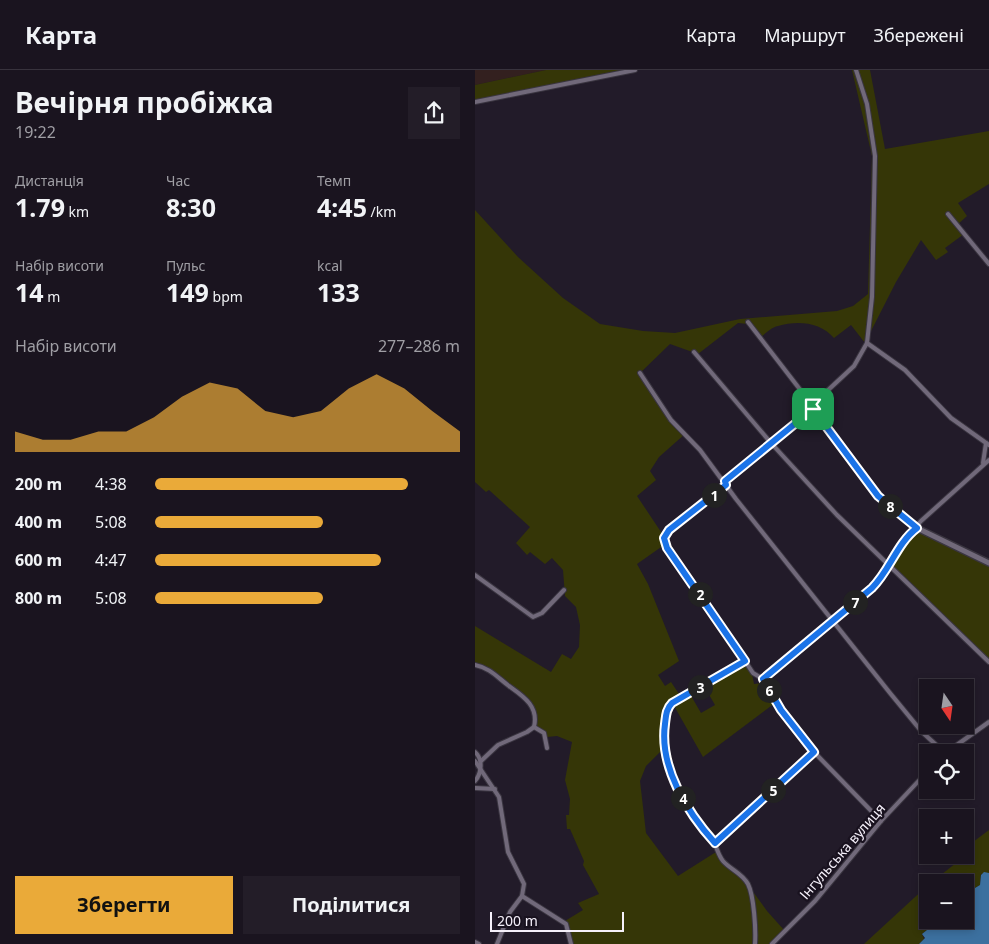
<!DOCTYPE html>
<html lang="uk">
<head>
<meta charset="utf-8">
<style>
	body { margin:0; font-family:"Noto Sans",sans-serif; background:#231d28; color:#f1f3f6; height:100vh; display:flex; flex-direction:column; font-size:19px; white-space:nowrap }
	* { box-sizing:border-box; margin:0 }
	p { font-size:16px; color:#9f9ea4 }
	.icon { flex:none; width:28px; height:28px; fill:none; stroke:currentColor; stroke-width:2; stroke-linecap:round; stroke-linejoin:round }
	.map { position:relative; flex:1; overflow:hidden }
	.details { display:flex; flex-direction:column; background:#1a141f; width:475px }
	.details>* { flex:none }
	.needle { width:32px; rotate:167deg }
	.fabs { position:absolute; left:444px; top:609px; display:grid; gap:10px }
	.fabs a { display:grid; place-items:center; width:55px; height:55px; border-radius:0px; background:#1a141f; box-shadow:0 2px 8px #0003,0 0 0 1px #38333d; font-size:25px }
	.scale { position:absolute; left:15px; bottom:12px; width:134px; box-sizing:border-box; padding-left:5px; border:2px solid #f5f0fa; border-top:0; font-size:14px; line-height:18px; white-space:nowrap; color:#f5f0fa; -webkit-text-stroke:4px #19121f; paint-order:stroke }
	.pin { position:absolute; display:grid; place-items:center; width:42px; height:42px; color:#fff; margin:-21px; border-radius:10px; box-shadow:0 2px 8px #0006 }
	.km { position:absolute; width:25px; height:25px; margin:-12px; border-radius:50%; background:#222; color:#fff; font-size:14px; line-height:25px; text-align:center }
	.round { display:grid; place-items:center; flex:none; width:52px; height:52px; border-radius:0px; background:#231d28 }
	.overview { display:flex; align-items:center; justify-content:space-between; height:85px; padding:0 15px }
	h1 { font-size:28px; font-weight:700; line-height:38px }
	.stats { display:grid; grid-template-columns:repeat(3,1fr); gap:8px; height:85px; padding:5px 15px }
	.stats div { display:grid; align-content:center }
	.stats b { font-size:25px; font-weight:700 }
	.stats small { font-size:14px; font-weight:400 }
	.stats p { font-size:14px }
	.chart { height:140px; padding:10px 15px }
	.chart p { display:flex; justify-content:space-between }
	.chart svg { width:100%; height:90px; margin-top:5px; fill:#eaaa39; opacity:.7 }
	.cta { display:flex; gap:10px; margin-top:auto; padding:10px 15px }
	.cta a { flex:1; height:58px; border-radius:0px; background:#eaaa39; color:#111; font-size:20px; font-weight:700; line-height:58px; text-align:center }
	.cta a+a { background:#231d28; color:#f1f3f6 }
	ul { padding:0 15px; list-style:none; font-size:16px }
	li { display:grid; grid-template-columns:80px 60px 1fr; align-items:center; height:38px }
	li i { height:12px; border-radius:6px; background:#eaaa39 }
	header { display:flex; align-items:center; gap:30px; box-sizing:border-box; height:70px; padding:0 25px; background:#1a141f; border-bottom:1px solid #38333d }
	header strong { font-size:24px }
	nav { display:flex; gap:28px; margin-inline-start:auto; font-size:18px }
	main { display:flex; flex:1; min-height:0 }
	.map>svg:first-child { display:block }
</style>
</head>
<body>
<header>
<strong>Карта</strong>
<nav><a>Карта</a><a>Маршрут</a><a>Збережені</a></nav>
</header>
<main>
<section class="details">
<div class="overview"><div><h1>Вечірня пробіжка</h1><p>19:22</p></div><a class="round"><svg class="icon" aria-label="share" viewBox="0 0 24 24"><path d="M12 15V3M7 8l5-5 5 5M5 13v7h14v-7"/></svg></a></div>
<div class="stats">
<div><p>Дистанція</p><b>1.79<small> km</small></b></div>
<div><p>Час</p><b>8:30</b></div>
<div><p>Темп</p><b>4:45<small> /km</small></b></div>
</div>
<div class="stats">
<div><p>Набір висоти</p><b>14<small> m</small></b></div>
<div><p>Пульс</p><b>149<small> bpm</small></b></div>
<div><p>kcal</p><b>133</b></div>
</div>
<div class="chart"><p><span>Набір висоти</span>277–286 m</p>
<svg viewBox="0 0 160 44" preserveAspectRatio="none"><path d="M0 44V34L10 38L20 38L30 34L40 34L50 27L60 17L70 10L80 13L90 24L100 27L110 24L120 13L130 6L140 13L150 24L160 34V44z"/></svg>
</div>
<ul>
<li><b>200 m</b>4:38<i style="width:83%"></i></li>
<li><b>400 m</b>5:08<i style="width:55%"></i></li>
<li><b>600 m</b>4:47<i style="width:74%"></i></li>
<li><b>800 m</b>5:08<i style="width:55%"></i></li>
</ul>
<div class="cta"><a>Зберегти</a><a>Поділитися</a></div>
</section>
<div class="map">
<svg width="514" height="874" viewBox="0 0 514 874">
	<rect width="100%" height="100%" fill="#221b29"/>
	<polygon fill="#33201f" points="0,0 71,0 0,15"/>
	<g fill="#353607">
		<polygon points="71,0 146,0 0,30 0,15"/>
		<path d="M377,0H380L389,28L399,86L396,227L390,273L376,255L359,268C346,252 322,250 303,256C297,257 291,263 286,267L273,254L263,253L223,284L195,274L164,304L195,350L210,364L184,387L175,401L181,410L162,426L188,465L190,464L189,475L162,494L173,514L204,591L183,605L190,616L196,612L206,627L193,636L188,679L171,696L165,711L171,763L203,806L241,782L263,801L292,841L309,860L295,874H97L94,857L90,851L108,840L103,833L124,824L108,795L109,791L95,759H92L91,745H94L95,729L90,710L97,672L82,666L72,667L59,653L55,634L21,604L0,596V556L76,602L87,584L96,589L104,577L105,555L101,537L90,526L88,500L77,488L70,494L55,482L52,485L41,473L55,457L14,420L11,422L0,412V140L43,187L88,228L125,254L168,261L200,263L265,249L362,241L378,236L393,224L397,86Z"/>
		<polygon points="382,0 395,0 410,79 514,61 514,114 483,133 492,146 482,155 489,164 470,178 473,182 461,190 446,170 421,212 394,265 401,86 400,70"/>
		<polygon points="443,462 514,495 514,590 418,499 417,496 432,469"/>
		<polygon points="268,594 277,604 279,614 288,613 300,633 228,687 198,634 215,624 226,643 240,635 229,616"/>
		<polygon points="514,760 514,803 506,804 505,815 495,821 494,829 490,830 490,812 457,812 481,793 479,786 490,785 490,778"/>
		<polygon points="452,816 452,850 450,850 452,860 447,864 449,869 444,874 389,874"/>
	</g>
	<polygon fill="#3c709f" points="509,802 514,803 514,874 444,874 450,868 447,864 452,860 450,850 490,850 490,830 494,829 495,821 505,815 506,805"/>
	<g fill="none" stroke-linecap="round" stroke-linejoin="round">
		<g stroke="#3a3540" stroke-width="6">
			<g id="minor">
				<polyline points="0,32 160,0"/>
				<polyline points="473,144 514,194"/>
				<polyline points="273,252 337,335 379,296 392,273 397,227 400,86 392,34 381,0"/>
				<polyline points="392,273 430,300 476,348 514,375"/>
				<polyline points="219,282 296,373 362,445 514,592"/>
				<polyline points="165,303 196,350 225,380 261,429 415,623 447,662 469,682"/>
				<polyline points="508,393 511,373"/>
				<polyline points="250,411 337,339"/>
				<polyline points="251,415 195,460 189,468 192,478 270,591 278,603 288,609 306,640 339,682 406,751"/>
				<polyline points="0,505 58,547 67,543 89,520"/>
				<path d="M270,591L194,636C175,687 210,732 238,771C242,777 243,785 248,791C256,800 267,803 273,814C279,826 281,860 280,874"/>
				<path d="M0,595C15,598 22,607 34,616C48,626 64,636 59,657L69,663L72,678"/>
				<polyline points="288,609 397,518 409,505 431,468 446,451 514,390"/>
				<path d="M0,682C8,689 7,703 0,711"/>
				<polyline points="472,682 514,652"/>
				<polyline points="0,691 24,727 33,782 49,814 47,826 91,854 96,874"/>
				<polyline points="6,691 23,675 52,662 59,657"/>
				<polyline points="0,718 20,719"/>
				<polyline points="240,773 339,682"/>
				<polyline points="0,872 4,874"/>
				<polyline points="22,874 35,842 47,826"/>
				<polyline points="297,874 340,831 406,751 452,702"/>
			</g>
		</g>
		<g stroke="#3a3540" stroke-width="8">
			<polyline id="tertiary" points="337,335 365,377 410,432 442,458 514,493"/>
		</g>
		<use href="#minor" stroke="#71697a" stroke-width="4"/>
		<use href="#tertiary" stroke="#71697a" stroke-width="5"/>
	</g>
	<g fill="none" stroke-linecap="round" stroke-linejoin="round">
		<g stroke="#fff" stroke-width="10">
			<path id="route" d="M338,339L403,426L442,458C422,473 415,500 397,518L288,609L306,640L339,682L240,773C212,742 184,697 190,654C191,646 191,639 197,633L270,591L192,478L189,468L194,460L251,415L250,411Z"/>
		</g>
		<use href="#route" stroke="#1a73e8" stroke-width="6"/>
	</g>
	<g text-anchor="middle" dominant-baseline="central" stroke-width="4.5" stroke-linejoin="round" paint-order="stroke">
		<g font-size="14" fill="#f5f0fa" stroke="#19121f">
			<text transform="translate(367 781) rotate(-49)">Інгульська вулиця</text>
		</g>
	</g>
</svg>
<div class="fabs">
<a><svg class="needle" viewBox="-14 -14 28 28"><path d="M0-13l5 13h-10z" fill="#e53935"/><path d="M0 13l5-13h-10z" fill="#9f9ea4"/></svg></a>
<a><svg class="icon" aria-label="locate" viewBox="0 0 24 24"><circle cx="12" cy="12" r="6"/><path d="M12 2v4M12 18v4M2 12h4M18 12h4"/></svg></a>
<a>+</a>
<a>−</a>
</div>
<div class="scale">200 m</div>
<div class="pin" style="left:338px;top:339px;background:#1e9e55"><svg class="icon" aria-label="arrive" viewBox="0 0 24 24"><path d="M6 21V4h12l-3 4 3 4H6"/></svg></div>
<b class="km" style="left:239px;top:425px">1</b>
<b class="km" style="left:225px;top:524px">2</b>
<b class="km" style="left:225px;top:617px">3</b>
<b class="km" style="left:208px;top:728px">4</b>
<b class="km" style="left:298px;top:720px">5</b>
<b class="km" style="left:294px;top:620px">6</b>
<b class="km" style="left:380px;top:532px">7</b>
<b class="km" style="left:415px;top:436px">8</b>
</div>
</main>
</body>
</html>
